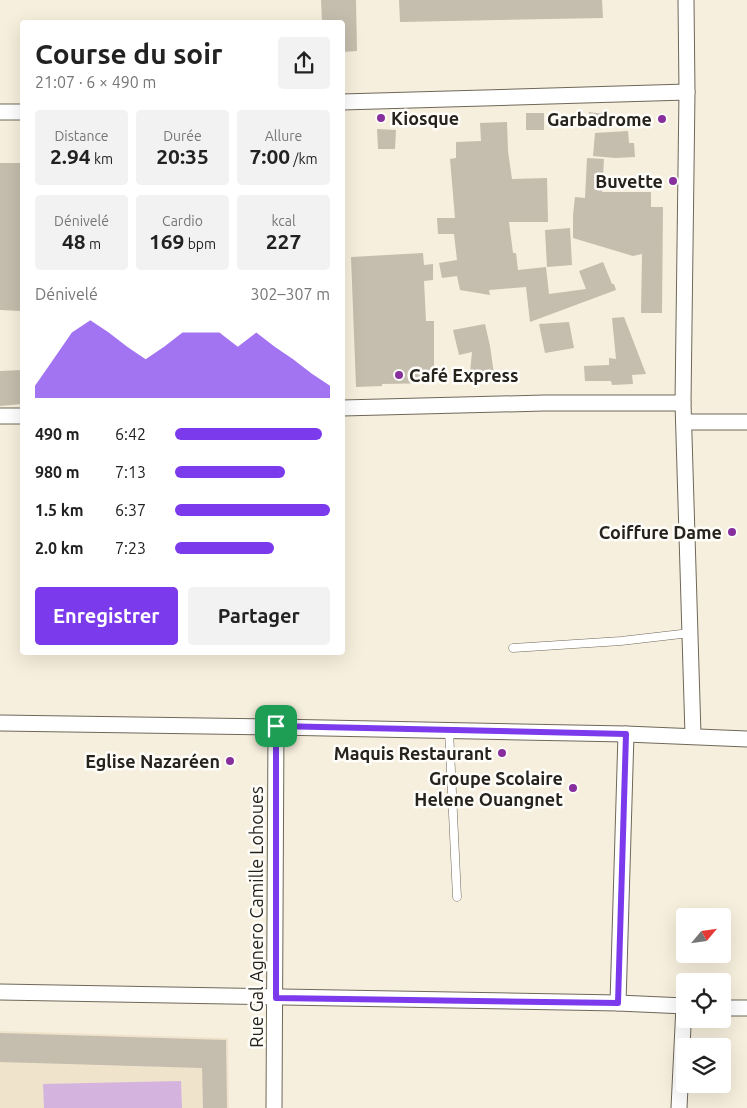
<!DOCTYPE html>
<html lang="fr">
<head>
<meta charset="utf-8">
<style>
	body { margin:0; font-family:Ubuntu,sans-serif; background:#f2f2f2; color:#222; height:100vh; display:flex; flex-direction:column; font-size:19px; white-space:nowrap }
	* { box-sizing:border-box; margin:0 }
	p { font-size:16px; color:#767676 }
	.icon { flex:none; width:28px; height:28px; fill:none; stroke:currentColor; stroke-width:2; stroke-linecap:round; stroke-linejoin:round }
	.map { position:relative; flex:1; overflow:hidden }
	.panel { position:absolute; left:20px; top:20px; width:325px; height:635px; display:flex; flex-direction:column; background:#fff; border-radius:5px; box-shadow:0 5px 20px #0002 }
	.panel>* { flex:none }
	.needle { width:32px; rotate:61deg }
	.controls { position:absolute; left:676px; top:908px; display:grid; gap:10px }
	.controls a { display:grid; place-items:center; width:55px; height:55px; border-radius:5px; background:#fff; box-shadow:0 5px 20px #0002; font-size:25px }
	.pin { position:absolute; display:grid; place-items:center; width:42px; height:42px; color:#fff; margin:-21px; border-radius:10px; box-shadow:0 2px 8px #0006 }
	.round { display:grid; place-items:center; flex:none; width:52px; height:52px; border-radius:5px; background:#f2f2f2 }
	.summary { display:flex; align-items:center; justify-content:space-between; height:85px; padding:0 15px }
	h1 { font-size:28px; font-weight:700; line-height:38px }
	.figures { display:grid; grid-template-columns:repeat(3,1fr); gap:8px; height:85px; padding:5px 15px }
	.figures div { display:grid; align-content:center; border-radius:5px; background:#f2f2f2; text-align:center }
	.figures b { font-size:21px; font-weight:700 }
	.figures small { font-size:14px; font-weight:400 }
	.figures p { font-size:14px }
	.chart { height:140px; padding:10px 15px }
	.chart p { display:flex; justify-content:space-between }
	.chart svg { width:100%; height:90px; margin-top:5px; fill:#7c3aed; opacity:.7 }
	.action { display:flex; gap:10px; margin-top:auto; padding:10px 15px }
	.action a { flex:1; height:58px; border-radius:5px; background:#7c3aed; color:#fff; font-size:20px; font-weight:700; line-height:58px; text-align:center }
	.action a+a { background:#f2f2f2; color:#222 }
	ul { padding:0 15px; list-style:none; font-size:16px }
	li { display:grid; grid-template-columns:80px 60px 1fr; align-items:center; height:38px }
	li i { height:12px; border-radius:6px; background:#7c3aed }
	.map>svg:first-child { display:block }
</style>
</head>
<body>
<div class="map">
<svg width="747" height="1108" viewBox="0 0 747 1108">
	<rect width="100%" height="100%" fill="#f7efdd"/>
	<polygon fill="#efe3cb" points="0,1031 228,1038 229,1108 0,1108"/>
	<polygon fill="#d4b4de" points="181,1081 182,1108 44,1108 43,1084"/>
	<g fill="#c5bdad">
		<polygon points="321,0 356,0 357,51 342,52 342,22 322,22"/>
		<polygon points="399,0 602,0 603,18 400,22"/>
		<polygon points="589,112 604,114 602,128 587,126"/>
		<rect x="526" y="113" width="18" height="17"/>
		<polygon points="507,122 508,151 512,179 547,178 548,222 509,222 513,253 516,253 518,270 546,267 549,294 586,289 579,271 603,262 612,284 614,284 616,290 530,322 526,287 489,290 490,295 460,290 457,276 442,278 439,263 457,260 454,234 438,234 437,218 455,218 450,159 456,158 456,142 481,141 480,123"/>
		<polygon points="377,129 396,130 395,149 378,149"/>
		<polygon points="628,131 629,143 634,143 635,157 615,158 593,156 595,133"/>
		<polygon points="587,158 604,159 602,192 651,192 651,207 663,207 662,313 641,313 642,254 633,256 573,238 573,215 575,197 585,198"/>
		<polygon points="0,163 22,163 21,311 0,310"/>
		<polygon points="570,228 572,265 547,267 545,230"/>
		<polygon points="423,253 424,265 433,264 433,280 424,281 426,321 434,321 434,383 382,384 382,386 356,387 351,257"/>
		<polygon points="624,317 646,374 632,375 633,384 612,385 611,381 585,381 584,366 609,365 609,358 616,359 612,318"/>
		<polygon points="569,322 574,348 545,353 539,324"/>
		<polygon points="485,324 490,346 494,374 470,373 472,352 459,355 453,330"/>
		<polygon points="22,370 22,404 0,406 0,371"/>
		<polygon points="0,1033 226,1040 227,1108 203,1108 202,1068 0,1062"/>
	</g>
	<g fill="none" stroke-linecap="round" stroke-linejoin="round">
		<g stroke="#6f6859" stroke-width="9">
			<g id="lane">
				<polyline points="513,648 621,641 690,633"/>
				<polyline points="449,730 457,897"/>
			</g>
		</g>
		<g stroke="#6f6859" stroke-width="17">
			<g id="street">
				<polyline points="686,0 687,92 683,403 693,735"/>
				<polyline points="342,102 687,92"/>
				<polyline points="0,112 22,112"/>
				<polyline points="342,408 544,403 683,403"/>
				<polyline points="0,416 22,416"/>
				<polyline points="684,422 747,422"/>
				<polyline points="0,723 276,727 626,734 747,739"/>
				<polyline points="0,992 618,1003 685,1006"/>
				<polyline points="618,1003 626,734"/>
				<polyline points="722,1008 747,1008"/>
				<polyline points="274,1108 276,727"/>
				<polyline points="679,1108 684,1006"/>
			</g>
		</g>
		<use href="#lane" stroke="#fff" stroke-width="8"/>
		<use href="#street" stroke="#fff" stroke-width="15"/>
	</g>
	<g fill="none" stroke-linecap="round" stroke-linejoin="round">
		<g stroke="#fff" stroke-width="10">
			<polygon id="route" points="276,726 626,734 618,1003 276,998"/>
		</g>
		<use href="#route" stroke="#7c3aed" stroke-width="6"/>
	</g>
	<g fill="#862f9d" stroke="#fefdf9" stroke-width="2">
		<circle cx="381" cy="118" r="5"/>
		<circle cx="662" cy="119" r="5"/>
		<circle cx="673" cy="181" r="5"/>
		<circle cx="399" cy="375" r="5"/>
		<circle cx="732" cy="532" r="5"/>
		<circle cx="502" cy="753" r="5"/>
		<circle cx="230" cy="761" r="5"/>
		<circle cx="573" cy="788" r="5"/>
	</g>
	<g text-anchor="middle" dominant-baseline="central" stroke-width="5" stroke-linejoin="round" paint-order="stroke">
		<g font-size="18" font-weight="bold" fill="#26231d" stroke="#fefdf9" text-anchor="end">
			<text x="391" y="118" text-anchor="start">Kiosque</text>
			<text x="652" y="119">Garbadrome</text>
			<text x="663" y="181">Buvette</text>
			<text x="409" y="375" text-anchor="start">Café Express</text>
			<text x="722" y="532">Coiffure Dame</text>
			<text x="492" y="753">Maquis Restaurant</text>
			<text x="220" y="761">Eglise Nazaréen</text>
			<text x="563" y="778">Groupe Scolaire<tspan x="563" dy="21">Helene Ouangnet</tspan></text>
		</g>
		<g font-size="18" fill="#26231d" stroke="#fefdf9">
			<text transform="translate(256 917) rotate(-90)">Rue Gal Agnero Camille Lohoues</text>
		</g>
	</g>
</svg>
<div class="controls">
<a><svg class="needle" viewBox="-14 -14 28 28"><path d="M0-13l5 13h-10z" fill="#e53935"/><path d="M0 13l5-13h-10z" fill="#767676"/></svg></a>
<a><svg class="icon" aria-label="locate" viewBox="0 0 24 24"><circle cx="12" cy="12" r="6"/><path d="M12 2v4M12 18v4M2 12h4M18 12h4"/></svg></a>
<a><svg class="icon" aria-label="layers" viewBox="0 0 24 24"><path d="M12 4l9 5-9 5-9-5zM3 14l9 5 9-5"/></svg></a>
</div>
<div class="pin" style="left:276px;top:726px;background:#1e9e55"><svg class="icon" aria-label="arrive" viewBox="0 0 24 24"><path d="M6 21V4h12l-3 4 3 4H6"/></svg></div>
<section class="panel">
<div class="summary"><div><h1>Course du soir</h1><p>21:07 · 6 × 490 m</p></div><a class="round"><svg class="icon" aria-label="share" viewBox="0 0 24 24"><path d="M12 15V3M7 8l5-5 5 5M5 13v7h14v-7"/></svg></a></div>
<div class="figures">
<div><p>Distance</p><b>2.94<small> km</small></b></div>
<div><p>Durée</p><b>20:35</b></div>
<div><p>Allure</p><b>7:00<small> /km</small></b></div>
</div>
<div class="figures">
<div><p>Dénivelé</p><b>48<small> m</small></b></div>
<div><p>Cardio</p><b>169<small> bpm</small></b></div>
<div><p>kcal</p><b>227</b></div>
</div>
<div class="chart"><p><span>Dénivelé</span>302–307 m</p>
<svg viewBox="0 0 160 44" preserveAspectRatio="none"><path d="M0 44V38L10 25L20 12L30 6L40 12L50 19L60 25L70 19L80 12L90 12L100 12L110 19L120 12L130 19L140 25L150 32L160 38V44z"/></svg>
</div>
<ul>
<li><b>490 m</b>6:42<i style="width:95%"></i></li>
<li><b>980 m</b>7:13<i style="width:71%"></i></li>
<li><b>1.5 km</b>6:37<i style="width:100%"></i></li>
<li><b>2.0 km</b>7:23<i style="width:64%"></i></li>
</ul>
<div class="action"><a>Enregistrer</a><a>Partager</a></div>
</section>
</div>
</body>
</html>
